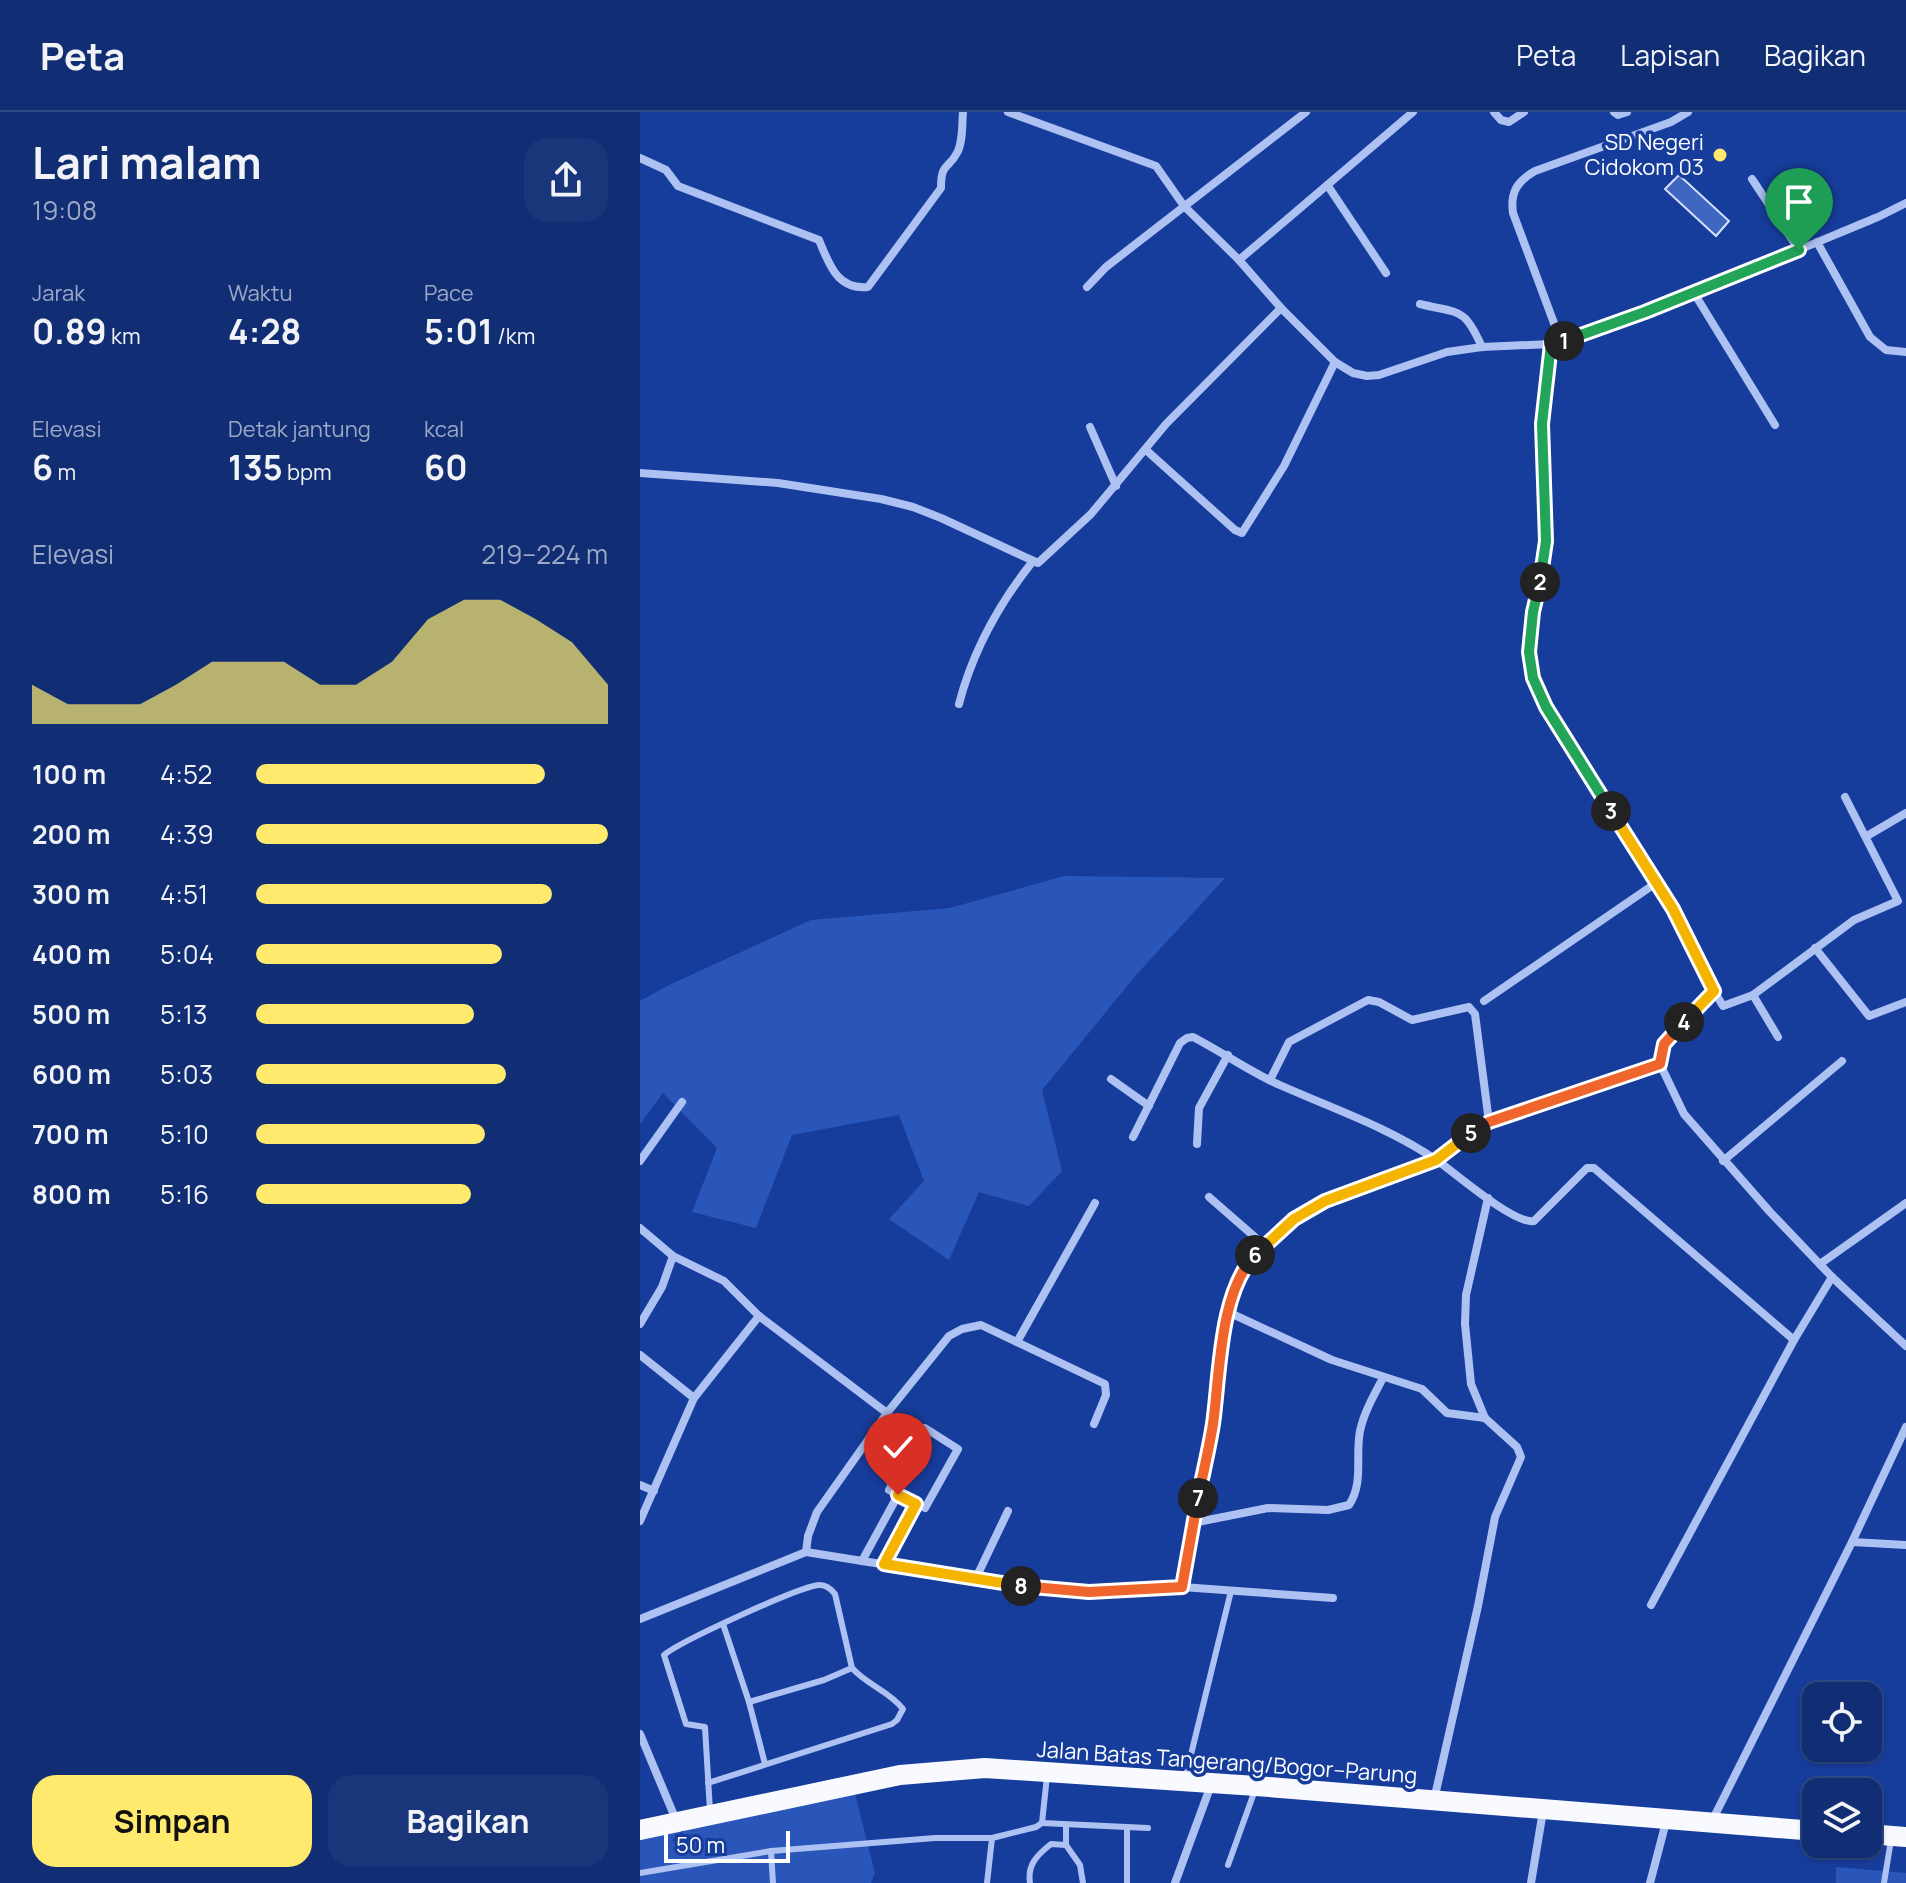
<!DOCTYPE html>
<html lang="id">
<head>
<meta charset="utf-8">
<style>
	body { margin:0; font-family:Manrope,sans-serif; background:#1a367a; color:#f1f3f6; height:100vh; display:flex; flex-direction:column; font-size:30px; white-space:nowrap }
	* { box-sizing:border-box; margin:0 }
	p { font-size:26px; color:#9ca8c5 }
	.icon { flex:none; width:44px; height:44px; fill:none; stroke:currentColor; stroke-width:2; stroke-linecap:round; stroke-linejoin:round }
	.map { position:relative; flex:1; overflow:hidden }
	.drawer { display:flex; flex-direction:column; background:#112e75; width:640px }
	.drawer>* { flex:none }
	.fabs { position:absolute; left:1162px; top:1570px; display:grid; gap:16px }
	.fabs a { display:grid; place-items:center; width:80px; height:80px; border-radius:16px; background:#112e75; box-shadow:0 2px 6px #0004,0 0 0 2px #304a87; font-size:40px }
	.scale { position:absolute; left:24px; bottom:20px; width:126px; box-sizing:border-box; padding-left:8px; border:4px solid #fff; border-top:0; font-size:22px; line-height:28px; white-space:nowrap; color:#fff; -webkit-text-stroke:6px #173d9c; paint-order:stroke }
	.pin { position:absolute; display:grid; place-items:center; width:68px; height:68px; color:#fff; margin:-82px -34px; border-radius:50% 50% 50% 0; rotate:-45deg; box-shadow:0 0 8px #0007 }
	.pin .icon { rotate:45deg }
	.km { position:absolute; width:40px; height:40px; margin:-20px; border-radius:50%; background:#222; color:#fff; font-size:22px; line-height:40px; text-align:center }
	.round { display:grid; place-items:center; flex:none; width:84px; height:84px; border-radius:24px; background:#1a367a }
	.headline { display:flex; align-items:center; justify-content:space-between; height:136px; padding:0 32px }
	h1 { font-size:44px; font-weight:700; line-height:60px }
	.figures { display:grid; grid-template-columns:repeat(3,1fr); gap:12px; height:136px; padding:8px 32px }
	.figures div { display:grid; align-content:center }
	.figures b { font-size:34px; font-weight:700 }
	.figures small { font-size:22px; font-weight:400 }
	.figures p { font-size:22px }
	.chart { height:224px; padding:16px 32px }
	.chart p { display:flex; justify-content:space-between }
	.chart svg { width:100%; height:144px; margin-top:8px; fill:#ffea6e; opacity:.7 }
	.action { display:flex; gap:16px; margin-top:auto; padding:16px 32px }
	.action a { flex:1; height:92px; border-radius:24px; background:#ffea6e; color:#111; font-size:32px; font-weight:700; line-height:92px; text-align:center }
	.action a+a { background:#1a367a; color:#f1f3f6 }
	ul { padding:0 32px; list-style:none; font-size:26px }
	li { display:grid; grid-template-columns:128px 96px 1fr; align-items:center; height:60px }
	li i { height:20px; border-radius:10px; background:#ffea6e }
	header { display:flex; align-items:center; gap:48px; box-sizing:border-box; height:112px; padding:0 40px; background:#112e75; border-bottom:2px solid #304a87 }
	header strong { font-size:38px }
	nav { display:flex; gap:44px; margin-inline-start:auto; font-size:28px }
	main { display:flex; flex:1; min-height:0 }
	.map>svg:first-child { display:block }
</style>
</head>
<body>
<header>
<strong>Peta</strong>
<nav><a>Peta</a><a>Lapisan</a><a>Bagikan</a></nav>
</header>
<main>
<section class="drawer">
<div class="headline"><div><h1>Lari malam</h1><p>19:08</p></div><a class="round"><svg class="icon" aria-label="share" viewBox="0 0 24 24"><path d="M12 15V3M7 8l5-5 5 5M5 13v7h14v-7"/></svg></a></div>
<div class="figures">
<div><p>Jarak</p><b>0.89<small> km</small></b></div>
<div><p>Waktu</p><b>4:28</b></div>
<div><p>Pace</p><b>5:01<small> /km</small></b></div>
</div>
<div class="figures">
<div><p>Elevasi</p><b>6<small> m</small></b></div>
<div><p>Detak jantung</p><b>135<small> bpm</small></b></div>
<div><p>kcal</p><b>60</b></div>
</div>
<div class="chart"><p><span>Elevasi</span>219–224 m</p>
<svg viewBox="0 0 160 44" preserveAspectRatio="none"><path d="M0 44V32L10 38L20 38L30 38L40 32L50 25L60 25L70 25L80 32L90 32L100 25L110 12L120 6L130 6L140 12L150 19L160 32V44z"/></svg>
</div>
<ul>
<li><b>100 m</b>4:52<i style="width:82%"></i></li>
<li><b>200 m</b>4:39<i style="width:100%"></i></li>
<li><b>300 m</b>4:51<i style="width:84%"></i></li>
<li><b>400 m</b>5:04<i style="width:70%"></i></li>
<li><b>500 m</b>5:13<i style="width:62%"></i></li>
<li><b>600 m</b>5:03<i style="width:71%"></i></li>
<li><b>700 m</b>5:10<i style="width:65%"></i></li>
<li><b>800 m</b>5:16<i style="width:61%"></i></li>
</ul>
<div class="action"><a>Simpan</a><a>Bagikan</a></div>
</section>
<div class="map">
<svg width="1266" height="1771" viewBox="0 0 1266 1771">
	<rect width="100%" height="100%" fill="#173d9c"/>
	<g fill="#2a56b9">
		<polygon points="424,764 585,766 497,862 402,978 422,1059 389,1094 339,1080 309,1148 249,1107 284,1069 259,1003 152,1023 116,1116 52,1100 77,1036 23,981 0,1012 0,889 29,873 171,808 310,796"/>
		<polygon points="212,1670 235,1761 231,1771 0,1771 0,1716"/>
		<polygon points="1196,1755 1266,1761 1266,1771 1196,1771"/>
	</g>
	<polygon fill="#3f67c2" stroke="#d5e1fc" stroke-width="2" points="1039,63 1089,109 1076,124 1025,77"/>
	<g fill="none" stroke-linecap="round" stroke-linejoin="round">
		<g stroke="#adc2f2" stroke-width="6">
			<polyline points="83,1512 109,1590 125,1652"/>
			<polyline points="545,1667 591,1479"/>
			<path d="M68,1671L252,1612L257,1608L263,1597C249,1579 227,1573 212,1556"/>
			<path d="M70,1699L65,1615L46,1612L24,1543C39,1530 162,1473 180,1473C187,1473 191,1477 195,1482L212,1556L184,1568L109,1590"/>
			<polyline points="402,1711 508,1716"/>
			<polyline points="426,1713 426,1733 440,1753 443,1771"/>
			<polyline points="131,1739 133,1771"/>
			<polyline points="588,1753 615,1678"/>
			<polyline points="0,1761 131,1739 295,1726 352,1726"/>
			<polyline points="347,1771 352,1726 396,1715 402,1711 407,1664"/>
			<path d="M390,1771C387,1753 397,1743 411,1732L426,1733"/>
			<polyline points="487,1771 487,1716"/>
			<polyline points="1244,1771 1251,1728"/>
		</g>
		<g stroke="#adc2f2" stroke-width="8">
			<polyline points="368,0 516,54 544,94 599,148 641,196 695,250 713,261 727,264 739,263 807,240 842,235 911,232"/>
			<polyline points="854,0 861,8 869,10 884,0"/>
			<polyline points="974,0 978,3 987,0"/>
			<path d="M0,46L26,58L38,74L179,128C189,152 197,178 228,175L301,76C301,50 308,58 317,41C323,31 322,11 323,0"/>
			<polyline points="1112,67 1159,138"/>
			<polyline points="688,74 746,161"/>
			<path d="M1266,91L1238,105C1129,150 1022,196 911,232L902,312L906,429L893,500L889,540L893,566L906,595L1033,797L1074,879L1024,932L1020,952L1044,1002L1130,1100L1192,1165L1266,1234"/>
			<polyline points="1177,130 1230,225 1246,238 1266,240"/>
			<polyline points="599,148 773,0"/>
			<polyline points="447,175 466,155 666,0"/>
			<polyline points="1054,181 1135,313"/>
			<path d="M780,192C821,202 824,195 842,235"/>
			<path d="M921,230L873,101C870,81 877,69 895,59L1031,10L1048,0"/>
			<polyline points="450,315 476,374"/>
			<polyline points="506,338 595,418 602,421 644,354 695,250"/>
			<polyline points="0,361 138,371 241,387 273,395 301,406 398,451 451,402 526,312 641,196"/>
			<path d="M319,592C333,538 358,493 393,449"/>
			<polyline points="1227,724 1266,701"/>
			<polyline points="1175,836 1229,904 1266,890"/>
			<polyline points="1074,879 1083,894 1113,883 1214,808 1258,789 1205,685"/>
			<polyline points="1113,883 1138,925"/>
			<polyline points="844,889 1016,771"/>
			<polyline points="471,967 509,994"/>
			<polyline points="630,968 649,930 728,888 739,890 772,908 829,895 835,902 849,1010"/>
			<path d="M493,1025L540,931L547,926L553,925C580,939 606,957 633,970C688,995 747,1014 798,1049C816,1062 875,1113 894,1109L947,1056H954L1154,1228"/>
			<polyline points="557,1032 559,996 588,943"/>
			<polyline points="0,1049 42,990"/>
			<polyline points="1083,1049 1202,949"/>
			<polyline points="569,1085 624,1133"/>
			<polyline points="0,1116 33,1144 22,1175 0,1212"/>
			<polyline points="33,1144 84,1169 119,1204 247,1301"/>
			<polyline points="1180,1152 1266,1091"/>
			<polyline points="588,1200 692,1248 782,1277 807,1301 845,1306"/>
			<polyline points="377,1230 455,1091"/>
			<polyline points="0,1243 54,1286"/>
			<polygon points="285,1316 318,1337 285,1396 249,1378 280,1318"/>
			<polyline points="0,1373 14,1379"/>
			<polyline points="0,1409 54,1286 119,1204"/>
			<path d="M553,1411L628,1396L688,1398L709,1393C724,1371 715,1344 720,1319C724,1300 734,1283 743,1266"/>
			<polyline points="1212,1430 1266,1433"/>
			<polyline points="166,1440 168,1424 177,1400 247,1301 309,1224 322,1217 341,1213 465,1272 466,1283 454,1312"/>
			<polyline points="222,1449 258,1383"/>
			<polyline points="244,1452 276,1392"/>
			<polyline points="336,1466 368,1399"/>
			<polyline points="542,1475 571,1325 588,1200 610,1148 654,1107 685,1089 796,1048 849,1010 1020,952"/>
			<polyline points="1011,1493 1154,1228 1192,1165"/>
			<polyline points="0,1507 166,1440 404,1478 449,1480 542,1475 693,1486"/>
			<polyline points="0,1622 36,1708"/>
			<polyline points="794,1688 838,1494 855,1405 881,1345 877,1335 845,1306 831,1272 825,1212 826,1183 848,1086"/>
			<polyline points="1072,1709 1212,1430 1266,1315"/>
			<polyline points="535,1771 571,1673"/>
			<polyline points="891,1771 903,1699"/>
			<polyline points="1010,1771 1026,1710"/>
		</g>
		<g stroke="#f8faff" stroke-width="20">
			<polyline points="0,1718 260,1663 345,1656 616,1674 1176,1719"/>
			<polyline points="1228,1722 1266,1725"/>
		</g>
	</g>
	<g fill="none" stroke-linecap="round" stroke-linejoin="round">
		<g stroke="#fff" stroke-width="16">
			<polyline id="split-1" points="924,229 1005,200 1159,138"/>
		</g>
		<g stroke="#fff" stroke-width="16">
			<polyline id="split-2" points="900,470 906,429 902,312 911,232 924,229"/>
		</g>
		<g stroke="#fff" stroke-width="16">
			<polyline id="split-3" points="900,470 893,500 889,540 893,566 906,595 971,699"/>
		</g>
		<g stroke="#fff" stroke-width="16">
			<polyline id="split-4" points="971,699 1033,797 1074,879 1044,910"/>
		</g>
		<g stroke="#fff" stroke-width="16">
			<polyline id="split-5" points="831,1021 849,1010 1020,952 1024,932 1044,910"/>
		</g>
		<g stroke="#fff" stroke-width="16">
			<polyline id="split-6" points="615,1143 654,1107 685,1089 796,1048 831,1021"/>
		</g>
		<g stroke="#fff" stroke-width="16">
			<path id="split-7" d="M558,1386C563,1361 569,1337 573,1312C580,1263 579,1181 615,1143"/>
		</g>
		<g stroke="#fff" stroke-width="16">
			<polyline id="split-8" points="381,1474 449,1480 542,1475 558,1386"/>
		</g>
		<g stroke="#fff" stroke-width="16">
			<polyline id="split-9" points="258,1383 276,1392 244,1452 381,1474"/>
		</g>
		<use href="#split-1" stroke="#22a559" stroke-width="10"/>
		<use href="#split-2" stroke="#22a559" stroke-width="10"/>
		<use href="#split-3" stroke="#22a559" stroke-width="10"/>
		<use href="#split-4" stroke="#f5b400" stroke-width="10"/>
		<use href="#split-5" stroke="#f0652b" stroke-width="10"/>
		<use href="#split-6" stroke="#f5b400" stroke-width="10"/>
		<use href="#split-7" stroke="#f0652b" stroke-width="10"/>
		<use href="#split-8" stroke="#f0652b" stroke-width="10"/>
		<use href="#split-9" stroke="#f5b400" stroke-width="10"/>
	</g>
	<circle fill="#ffea6e" stroke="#173d9c" stroke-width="3" cx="1080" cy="43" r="8"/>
	<g text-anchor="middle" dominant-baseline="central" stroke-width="7" stroke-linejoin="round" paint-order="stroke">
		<g font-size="22" fill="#fff" stroke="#173d9c" text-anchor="end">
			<text x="1064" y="30">SD Negeri<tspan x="1064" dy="25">Cidokom 03</tspan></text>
		</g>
		<g font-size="22" fill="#fff" stroke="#173d9c">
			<text transform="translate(587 1650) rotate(4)">Jalan Batas Tangerang/Bogor–Parung</text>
		</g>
	</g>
</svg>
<div class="fabs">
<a><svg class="icon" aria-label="locate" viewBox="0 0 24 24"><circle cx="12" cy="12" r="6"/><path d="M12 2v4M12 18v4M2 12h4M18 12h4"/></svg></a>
<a><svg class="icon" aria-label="layers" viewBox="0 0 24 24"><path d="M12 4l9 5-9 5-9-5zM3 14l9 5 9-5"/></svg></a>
</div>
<div class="scale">50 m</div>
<div class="pin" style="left:1159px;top:138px;background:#1e9e55"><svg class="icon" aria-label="arrive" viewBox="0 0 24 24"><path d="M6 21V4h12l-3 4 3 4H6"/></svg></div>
<div class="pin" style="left:258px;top:1383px;background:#d93025"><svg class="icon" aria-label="check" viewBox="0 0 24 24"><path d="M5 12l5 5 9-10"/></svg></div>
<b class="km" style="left:924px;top:229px">1</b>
<b class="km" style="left:900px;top:470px">2</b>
<b class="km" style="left:971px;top:699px">3</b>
<b class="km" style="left:1044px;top:910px">4</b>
<b class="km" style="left:831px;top:1021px">5</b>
<b class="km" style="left:615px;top:1143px">6</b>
<b class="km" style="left:558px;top:1386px">7</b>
<b class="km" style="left:381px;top:1474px">8</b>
</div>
</main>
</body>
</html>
